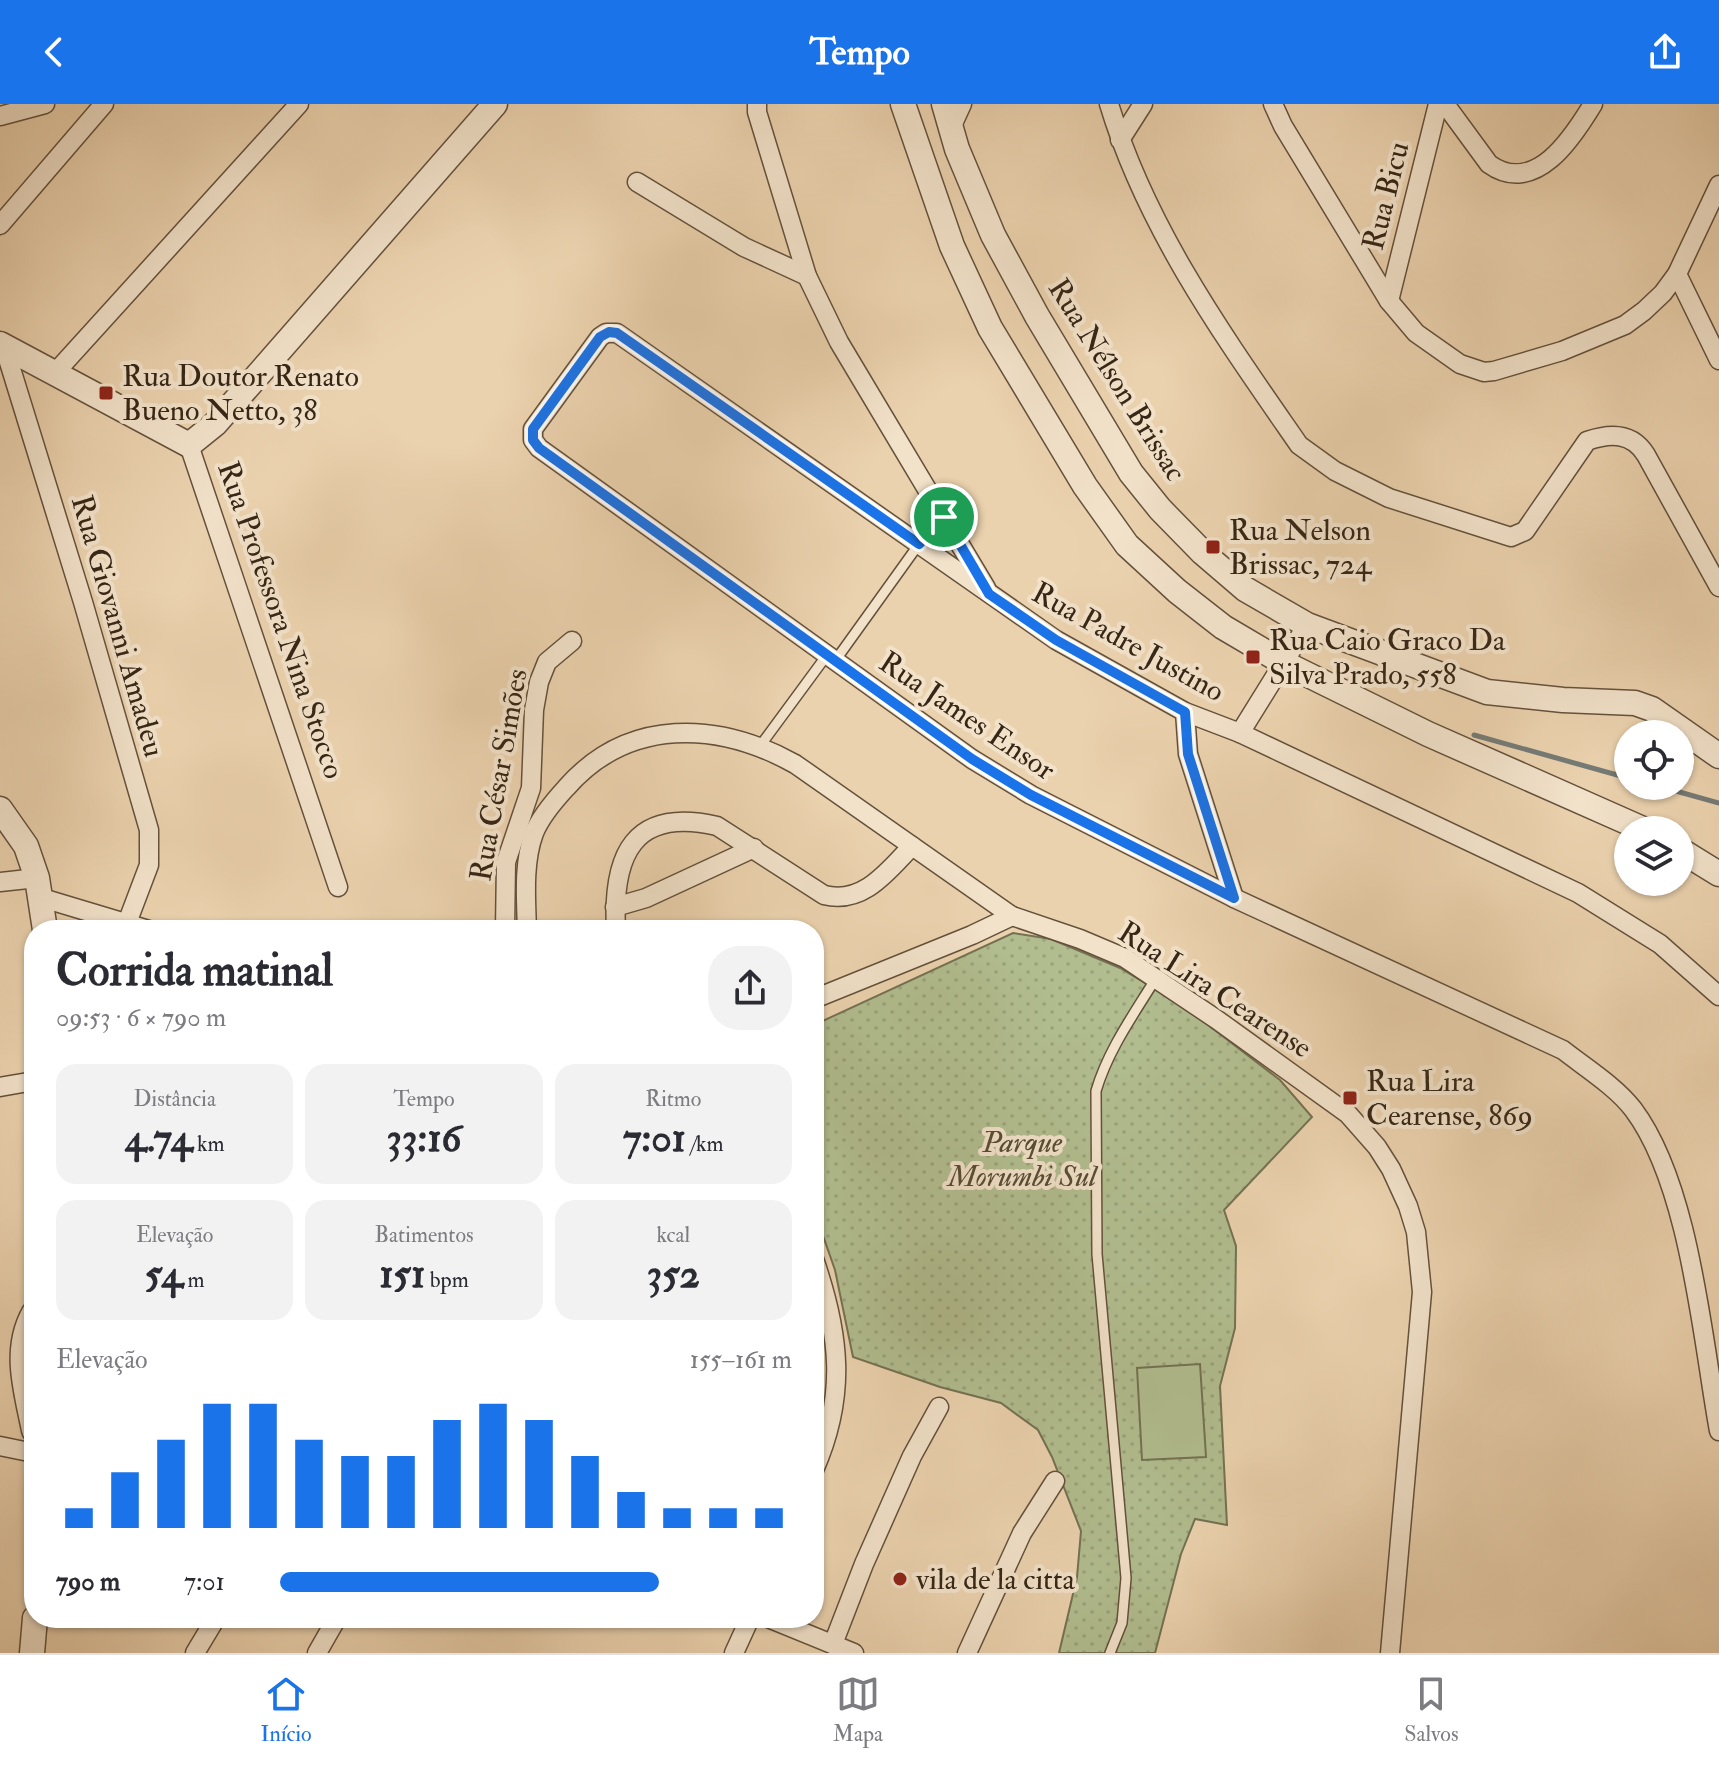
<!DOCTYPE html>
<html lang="pt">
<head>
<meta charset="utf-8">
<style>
	body { margin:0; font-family:"IM FELL Double Pica",serif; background:#f2f2f3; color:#2b2b33; height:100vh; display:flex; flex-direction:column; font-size:30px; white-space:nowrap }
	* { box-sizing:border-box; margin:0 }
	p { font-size:26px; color:#7c7c81 }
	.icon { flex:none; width:44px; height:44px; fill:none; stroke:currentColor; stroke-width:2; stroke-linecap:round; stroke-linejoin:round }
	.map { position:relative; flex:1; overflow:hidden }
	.side { position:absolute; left:24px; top:816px; width:800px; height:708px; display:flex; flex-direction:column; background:#fff; border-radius:32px; box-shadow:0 2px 6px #0004 }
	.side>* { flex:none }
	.buttons { position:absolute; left:1614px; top:616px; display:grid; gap:16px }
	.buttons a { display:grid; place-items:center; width:80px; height:80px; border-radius:50%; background:#fff; box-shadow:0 2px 6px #0004; font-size:40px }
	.pin { position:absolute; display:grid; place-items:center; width:68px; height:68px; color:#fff; margin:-34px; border:4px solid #fff; border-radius:50%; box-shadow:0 2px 8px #0007 }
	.round { display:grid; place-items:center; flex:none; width:84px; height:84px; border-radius:32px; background:#f2f2f3 }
	.overview { display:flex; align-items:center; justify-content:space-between; height:136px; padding:0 32px }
	h1 { font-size:44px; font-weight:800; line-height:60px }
	.metrics { display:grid; grid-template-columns:repeat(3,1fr); gap:12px; height:136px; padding:8px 32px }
	.metrics div { display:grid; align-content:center; border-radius:20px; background:#f2f2f3; text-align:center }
	.metrics b { font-size:40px; font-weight:800 }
	.metrics small { font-size:22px; font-weight:400 }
	.metrics p { font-size:22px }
	.chart { height:224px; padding:16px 32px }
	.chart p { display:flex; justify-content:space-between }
	.chart svg { width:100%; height:144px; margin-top:8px; stroke:#1a73e8; stroke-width:6 }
	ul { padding:0 32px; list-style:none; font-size:26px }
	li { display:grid; grid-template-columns:128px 96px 1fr; align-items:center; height:60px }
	li i { height:20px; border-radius:10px; background:#1a73e8 }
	header { display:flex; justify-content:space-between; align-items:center; height:104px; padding:0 32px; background:#1a73e8; color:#fff; font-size:36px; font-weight:800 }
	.tabs { display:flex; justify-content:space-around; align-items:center; height:112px; border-top:2px solid #e1e1e2; background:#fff; font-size:22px; color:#7c7c81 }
	.tabs a { display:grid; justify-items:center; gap:4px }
	.tabs .on { color:#1a73e8 }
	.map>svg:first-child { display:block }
</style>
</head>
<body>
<header><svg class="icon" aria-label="back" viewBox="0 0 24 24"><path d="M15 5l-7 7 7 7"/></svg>Tempo<svg class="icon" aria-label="share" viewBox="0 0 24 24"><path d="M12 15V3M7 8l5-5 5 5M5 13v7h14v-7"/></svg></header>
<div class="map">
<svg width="1719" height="1549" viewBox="0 0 1719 1549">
	<defs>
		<pattern id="green-dots" width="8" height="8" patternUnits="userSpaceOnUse" patternTransform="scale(2)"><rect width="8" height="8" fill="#b1bd8f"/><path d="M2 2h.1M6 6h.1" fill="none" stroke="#99a27b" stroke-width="1.8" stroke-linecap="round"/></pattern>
	</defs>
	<rect width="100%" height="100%" fill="#ebd2ae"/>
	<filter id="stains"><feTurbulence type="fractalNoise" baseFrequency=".0025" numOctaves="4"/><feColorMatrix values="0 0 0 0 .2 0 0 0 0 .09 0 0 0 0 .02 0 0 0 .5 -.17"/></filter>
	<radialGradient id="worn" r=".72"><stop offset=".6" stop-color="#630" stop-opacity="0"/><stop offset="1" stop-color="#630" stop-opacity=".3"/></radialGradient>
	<polygon fill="url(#green-dots)" stroke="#747252" stroke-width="2" points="1013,829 1051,835 1120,864 1186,904 1280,976 1312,1013 1224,1106 1236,1142 1235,1224 1220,1282 1227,1421 1195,1415 1181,1450 1155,1549 1059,1549 1077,1473 1081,1427 1052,1353 1038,1326 1001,1299 940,1283 853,1253 835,1166 814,1106 814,921"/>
	<polygon fill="#b1bd8f" stroke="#747252" stroke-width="2" points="1200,1260 1206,1353 1142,1356 1137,1264"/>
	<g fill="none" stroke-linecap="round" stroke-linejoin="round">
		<g stroke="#757b76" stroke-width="5">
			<polyline points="1474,631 1628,674"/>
			<polyline points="1658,682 1719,699"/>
		</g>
		<g stroke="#64513c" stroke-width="12">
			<g id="service">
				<polyline points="835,557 919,440"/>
				<polyline points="760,642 827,551"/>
				<path d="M1110,1549L1122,1519L1126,1474L1097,1150L1096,987C1108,946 1134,910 1156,874"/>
			</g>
		</g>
		<g stroke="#64513c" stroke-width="21">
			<g id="minor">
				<polyline points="757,0 757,8 807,172 839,238 986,484"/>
				<path d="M1109,0C1147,126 1225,234 1299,341L1335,367L1389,394L1511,433L1525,427L1587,337C1610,329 1632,328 1646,351L1719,483"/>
				<polyline points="1273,0 1283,22 1389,197 1416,229 1460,260 1484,268 1494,267 1562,247 1625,221 1644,207 1663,189 1677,170 1719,81"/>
				<path d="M1445,0L1489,60C1535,93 1573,33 1593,0"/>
				<polyline points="0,12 45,0"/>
				<polyline points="951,24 962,0"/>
				<polyline points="1120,36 1143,0"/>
				<polyline points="637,78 744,143 807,172"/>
				<polyline points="0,121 104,0"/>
				<polyline points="1677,170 1719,256"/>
				<polyline points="1389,197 1438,0"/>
				<polyline points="4,242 83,498 149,726 149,761 127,819"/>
				<polyline points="54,270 299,0"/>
				<polyline points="189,341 338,783"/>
				<polyline points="919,440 944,413"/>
				<polyline points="1185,608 1188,650 1234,794"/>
				<polyline points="1240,629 1307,521"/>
				<polyline points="0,778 37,774"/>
				<polyline points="39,793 149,826"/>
				<polyline points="615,803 646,794 754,744"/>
				<polyline points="505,826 506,758 531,684 534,606 539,578 547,558 572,537"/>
				<path d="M527,826C526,794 523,759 534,729C541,712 554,697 566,684C628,613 718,617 795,660L1012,812L1080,835L1125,854L1216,915L1348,1010L1377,1043L1391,1065L1408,1102L1416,1128L1422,1188L1390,1549"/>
				<path d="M616,826C612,751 633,703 717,722L824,791C863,801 888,767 912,742"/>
				<path d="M1719,892L1660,840L1578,789L1240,629L1185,608L1056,536L617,229H606L600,233L533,325V336L539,344L972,655L1031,691L1234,794L1563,946C1586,964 1615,982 1633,1005C1690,1081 1702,1233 1719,1327"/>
				<polyline points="814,895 972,831 1012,812"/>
				<polyline points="0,983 34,977"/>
				<path d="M814,1155C840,1230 847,1292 814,1366"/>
				<polyline points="0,1342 34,1349"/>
				<polyline points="768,1514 854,1549"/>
				<polyline points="833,1540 864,1460 912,1352 939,1303"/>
				<polyline points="195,1549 216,1514"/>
				<polyline points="317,1549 337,1514"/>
				<polyline points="734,1549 750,1514"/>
				<polyline points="967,1549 1022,1429 1055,1377"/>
			</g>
		</g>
		<g stroke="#64513c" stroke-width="27">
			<g id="tertiary">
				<polyline points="903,0 952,142 990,224 1085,382 1127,441 1177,487 1223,523 1284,559 1428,630 1645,726"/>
				<polyline points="944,0 957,45 993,131 1037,212 1131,369 1160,405 1203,449 1245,485 1307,521 1487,588 1563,596 1635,599 1652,605 1719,652"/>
				<polyline points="0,240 189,341 215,320 495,0"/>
				<polyline points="0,705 26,742 37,774 45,826"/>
				<polyline points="1680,746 1719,770"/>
				<path d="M34,1209C13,1246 26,1286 34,1326"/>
				<polyline points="32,1549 35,1514"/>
			</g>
		</g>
		<use href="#service" stroke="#f2e2ca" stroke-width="9"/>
		<use href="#minor" stroke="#f2e2ca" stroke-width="18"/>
		<use href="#tertiary" stroke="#f2e2ca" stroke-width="24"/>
	</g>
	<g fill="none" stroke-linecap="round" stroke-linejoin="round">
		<g stroke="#fff" stroke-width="16">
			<polygon id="route" points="609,228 617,229 919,440 944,413 989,490 1056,536 1185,608 1188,650 1234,794 1031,691 972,655 539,344 533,336 533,325 600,233"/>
		</g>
		<use href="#route" stroke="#1a73e8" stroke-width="10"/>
	</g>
	<g fill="#8f2418" stroke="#f2e2ca" stroke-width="3">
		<rect x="98" y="281" width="16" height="16" rx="4"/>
		<rect x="1205" y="435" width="16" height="16" rx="4"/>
		<rect x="1245" y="545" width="16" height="16" rx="4"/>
		<rect x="1342" y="986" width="16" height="16" rx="4"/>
		<circle cx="900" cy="1475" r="8"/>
	</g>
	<g text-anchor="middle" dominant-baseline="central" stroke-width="8" stroke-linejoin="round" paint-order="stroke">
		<g font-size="30" fill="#372616" stroke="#f2e2ca">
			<text transform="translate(1386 92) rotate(-76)">Rua Bicu</text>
			<text transform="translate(1117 276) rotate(58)">Rua Nélson Brissac</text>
			<text transform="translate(281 516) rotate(71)">Rua Professora Nina Stocco</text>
			<text transform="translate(118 522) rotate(74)">Rua Giovanni Amadeu</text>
			<text transform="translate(1128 538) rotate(29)">Rua Padre Justino</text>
			<text transform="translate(967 612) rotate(34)">Rua James Ensor</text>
			<text transform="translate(499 671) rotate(-80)">Rua César Simões</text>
			<text transform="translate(1215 886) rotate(33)">Rua Lira Cearense</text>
		</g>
		<g font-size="30" fill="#372616" stroke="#f2e2ca" text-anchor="start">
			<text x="122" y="272">Rua Doutor Renato<tspan x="122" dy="34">Bueno Netto, 38</tspan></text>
			<text x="1229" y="426">Rua Nelson<tspan x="1229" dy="34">Brissac, 724</tspan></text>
			<text x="1269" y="536">Rua Caio Graco Da<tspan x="1269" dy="34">Silva Prado, 558</tspan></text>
			<text x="1366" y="977">Rua Lira<tspan x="1366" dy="34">Cearense, 869</tspan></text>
			<text x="916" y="1475">vila de la citta</text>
		</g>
		<g font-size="30" font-style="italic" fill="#564c34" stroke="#f2e2ca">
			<text x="1022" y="1038">Parque<tspan x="1022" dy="34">Morumbi Sul</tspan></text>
		</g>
	</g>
	<rect width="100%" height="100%" filter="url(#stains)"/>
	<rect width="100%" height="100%" fill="url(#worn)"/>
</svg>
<div class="buttons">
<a><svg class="icon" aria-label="locate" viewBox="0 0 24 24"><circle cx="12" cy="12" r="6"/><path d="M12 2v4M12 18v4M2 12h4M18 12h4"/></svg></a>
<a><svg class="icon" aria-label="layers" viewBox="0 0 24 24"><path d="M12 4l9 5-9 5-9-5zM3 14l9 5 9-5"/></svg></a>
</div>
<div class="pin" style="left:944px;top:413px;background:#1e9e55"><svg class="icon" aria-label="arrive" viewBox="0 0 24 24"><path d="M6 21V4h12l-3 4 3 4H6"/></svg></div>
<section class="side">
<div class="overview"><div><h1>Corrida matinal</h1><p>09:53 · 6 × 790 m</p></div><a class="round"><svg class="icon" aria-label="share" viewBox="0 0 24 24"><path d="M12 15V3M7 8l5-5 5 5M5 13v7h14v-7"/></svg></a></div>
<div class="metrics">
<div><p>Distância</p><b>4.74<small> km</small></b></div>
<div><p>Tempo</p><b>33:16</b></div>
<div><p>Ritmo</p><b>7:01<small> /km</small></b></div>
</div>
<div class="metrics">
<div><p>Elevação</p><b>54<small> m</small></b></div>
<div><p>Batimentos</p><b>151<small> bpm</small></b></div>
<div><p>kcal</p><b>352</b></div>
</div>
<div class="chart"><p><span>Elevação</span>155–161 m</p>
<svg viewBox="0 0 160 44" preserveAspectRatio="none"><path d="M5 44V38M15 44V27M25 44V17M35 44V6M45 44V6M55 44V17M65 44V22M75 44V22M85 44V11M95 44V6M105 44V11M115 44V22M125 44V33M135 44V38M145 44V38M155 44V38"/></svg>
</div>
<ul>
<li><b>790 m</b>7:01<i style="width:74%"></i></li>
</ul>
</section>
</div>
<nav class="tabs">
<a class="on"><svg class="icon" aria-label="home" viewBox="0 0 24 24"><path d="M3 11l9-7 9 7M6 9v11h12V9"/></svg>Início</a>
<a><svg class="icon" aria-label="map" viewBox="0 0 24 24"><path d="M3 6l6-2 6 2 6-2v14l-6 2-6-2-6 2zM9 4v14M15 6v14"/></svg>Mapa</a>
<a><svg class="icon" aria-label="saved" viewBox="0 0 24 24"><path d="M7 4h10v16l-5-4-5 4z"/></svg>Salvos</a>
</nav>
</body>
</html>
